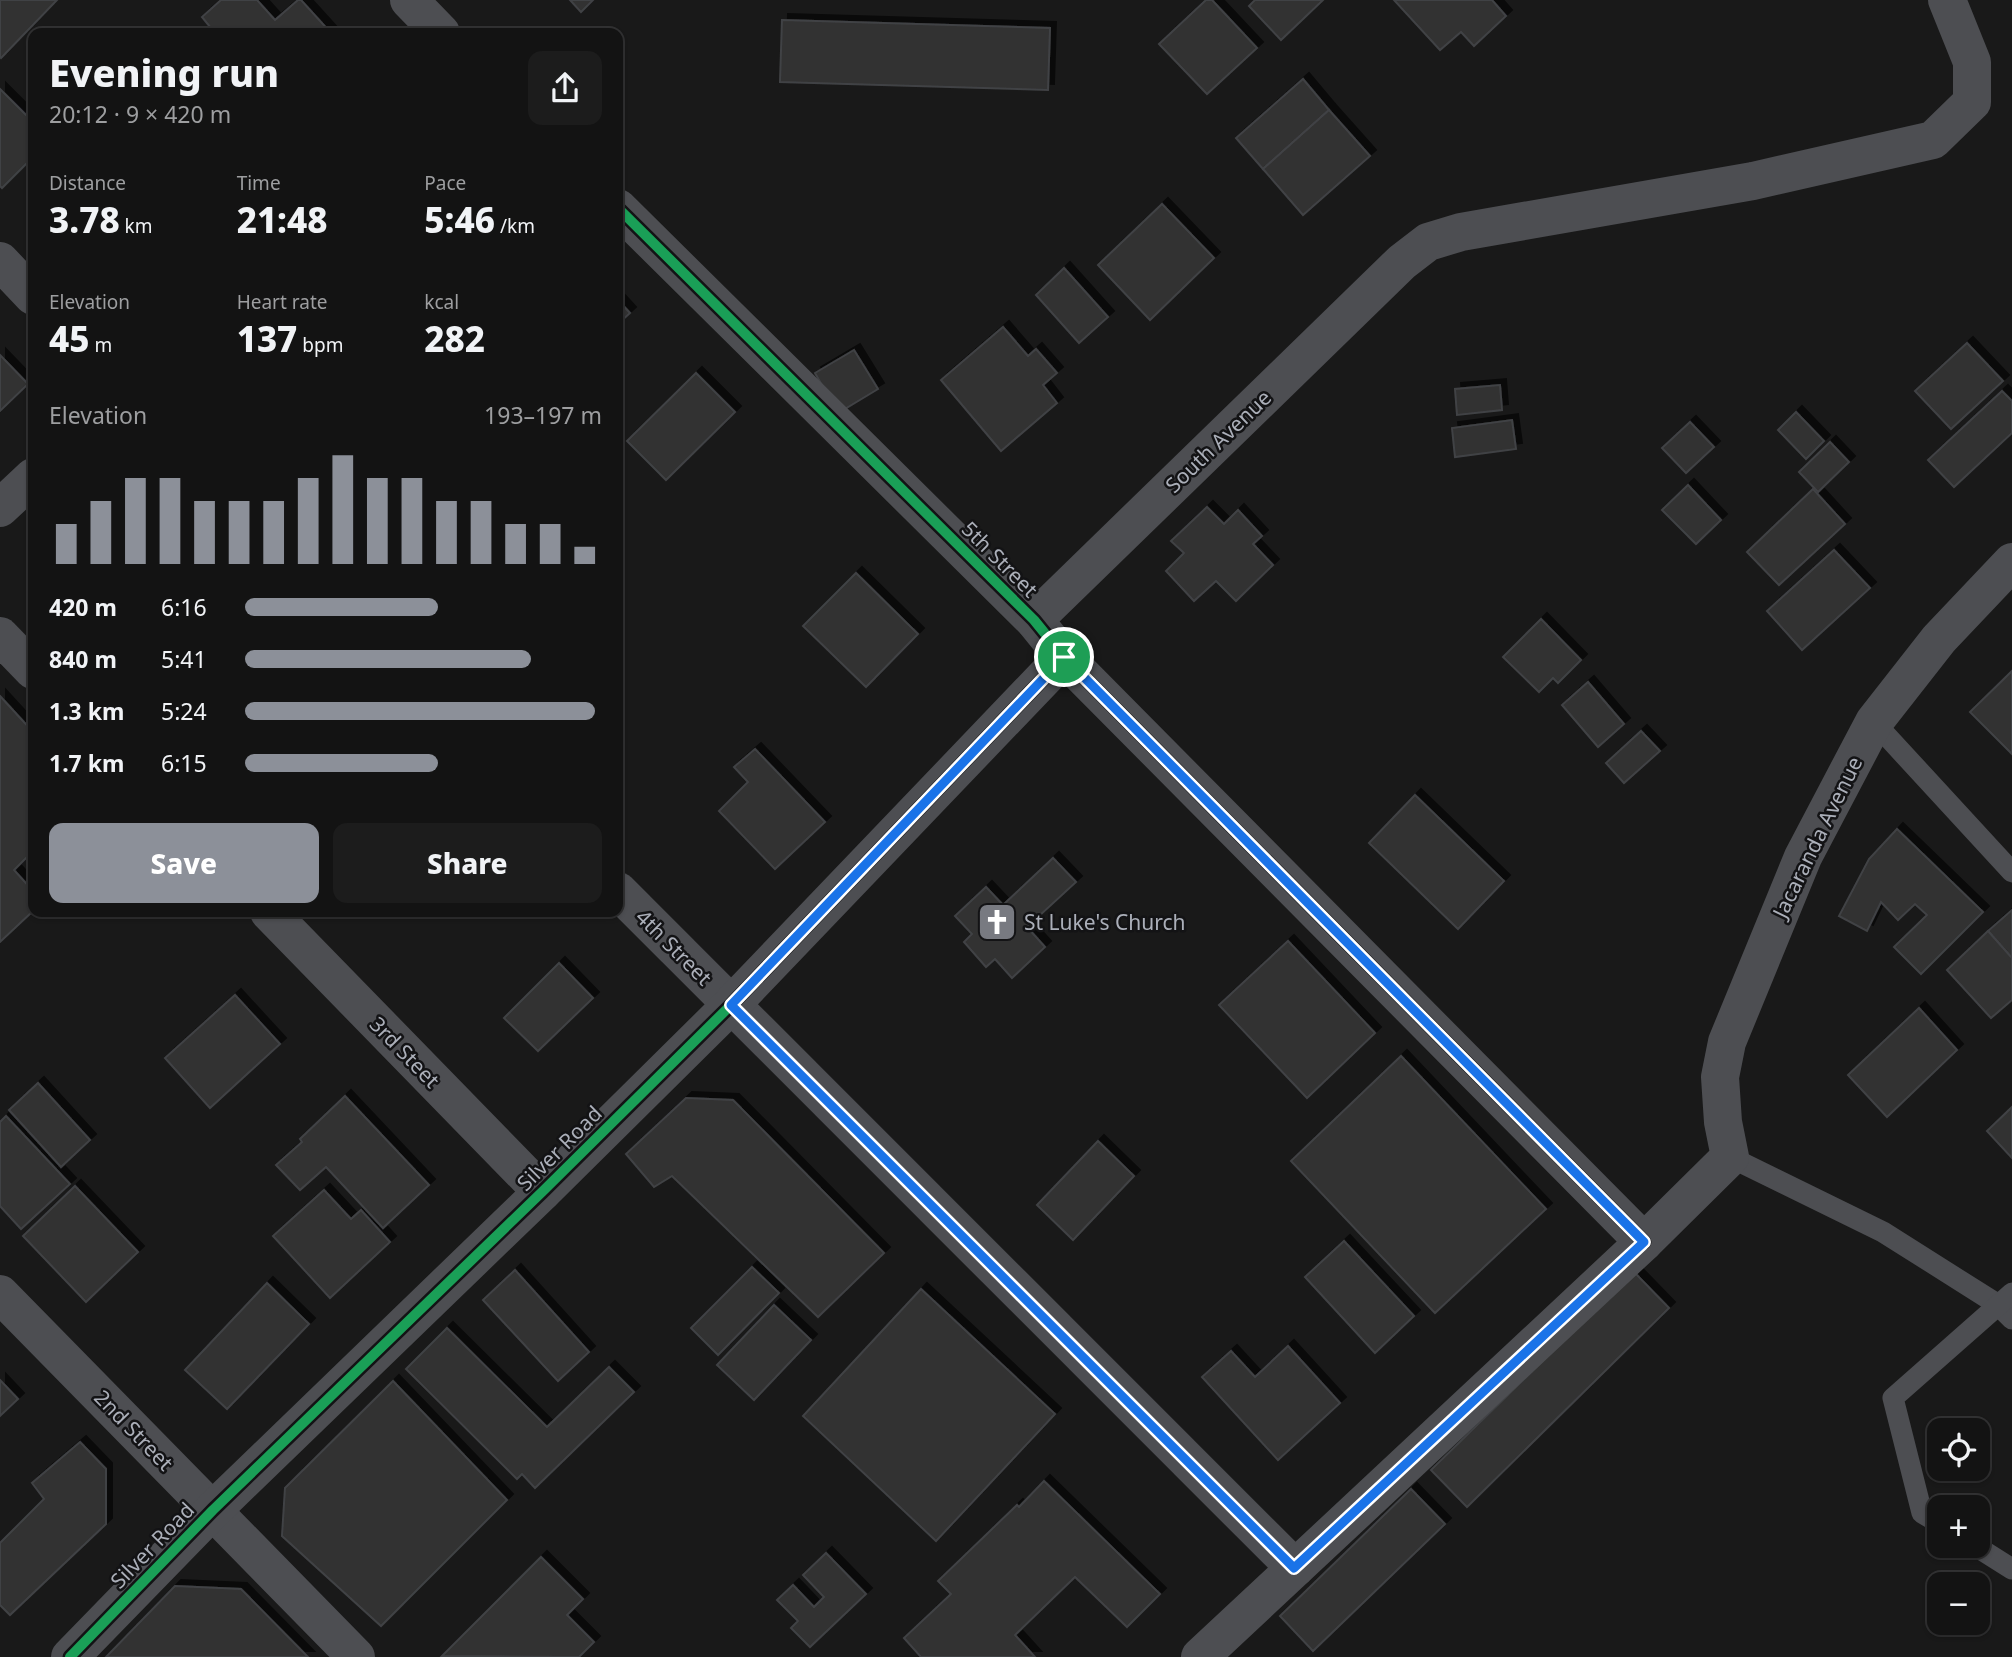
<!DOCTYPE html>
<html lang="en">
<head>
<meta charset="utf-8">
<style>
	body { margin:0; font-family:"Noto Sans",sans-serif; background:#1c1c1c; color:#f1f3f6; height:100vh; display:flex; flex-direction:column; font-size:26px; white-space:nowrap }
	* { box-sizing:border-box; margin:0 }
	p { font-size:23px; color:#9d9ea0 }
	.icon { flex:none; width:38px; height:38px; fill:none; stroke:currentColor; stroke-width:2; stroke-linecap:round; stroke-linejoin:round }
	.map { position:relative; flex:1; overflow:hidden }
	.drawer { position:absolute; left:28px; top:28px; width:595px; height:889px; display:flex; flex-direction:column; background:#131313; border-radius:14px; box-shadow:0 2px 5px #0004,0 0 0 2px #323233 }
	.drawer>* { flex:none }
	.fabs { position:absolute; left:1927px; top:1418px; display:grid; gap:14px }
	.fabs a { display:grid; place-items:center; width:63px; height:63px; border-radius:14px; background:#131313; box-shadow:0 2px 5px #0004,0 0 0 2px #323233; font-size:35px }
	.pin { position:absolute; display:grid; place-items:center; width:60px; height:60px; color:#fff; margin:-30px; border:4px solid #fff; border-radius:50%; box-shadow:0 2px 7px #0007 }
	.round { display:grid; place-items:center; flex:none; width:74px; height:74px; border-radius:14px; background:#1c1c1c }
	.summary { display:flex; align-items:center; justify-content:space-between; height:119px; padding:0 21px }
	h1 { font-size:38px; font-weight:800; line-height:52px }
	.stats { display:grid; grid-template-columns:repeat(3,1fr); gap:10px; height:119px; padding:7px 21px }
	.stats div { display:grid; align-content:center }
	.stats b { font-size:35px; font-weight:800 }
	.stats small { font-size:19px; font-weight:400 }
	.stats p { font-size:19px }
	.chart { height:196px; padding:14px 21px }
	.chart p { display:flex; justify-content:space-between }
	.chart svg { width:100%; height:126px; margin-top:7px; stroke:#8c9099; stroke-width:6 }
	.action { display:flex; gap:14px; margin-top:auto; padding:14px 21px }
	.action a { flex:1; height:80px; border-radius:14px; background:#8c9099; color:#fff; font-size:28px; font-weight:800; line-height:80px; text-align:center }
	.action a+a { background:#1c1c1c; color:#f1f3f6 }
	ul { padding:0 21px; list-style:none; font-size:23px }
	li { display:grid; grid-template-columns:112px 84px 1fr; align-items:center; height:52px }
	li i { height:18px; border-radius:9px; background:#8c9099 }
	.map>svg:first-child { display:block }
</style>
</head>
<body>
<div class="map">
<svg width="2012" height="1657" viewBox="0 0 2012 1657">
	<defs>
		<filter id="shadow"><feDropShadow dx="6" dy="-6" stdDeviation="0" flood-color="#0009"/></filter>
	</defs>
	<rect width="100%" height="100%" fill="#191919"/>
	<g fill="#313131" stroke="#414245" stroke-width="2" filter="url(#shadow)">
		<polygon points="0,0 57,0 1,58 0,57"/>
		<polygon points="221,0 257,0 275,20 298,0 301,0 331,33 215,33 202,17"/>
		<polygon points="570,0 593,0 581,12"/>
		<polygon points="1206,0 1212,0 1257,48 1207,94 1159,44"/>
		<polygon points="1255,0 1323,0 1281,40 1249,6"/>
		<polygon points="1394,0 1492,0 1506,16 1474,46 1461,32 1440,50"/>
		<polygon points="782,20 1050,28 1048,90 780,82"/>
		<polygon points="1303,79 1329,110 1263,169 1236,138"/>
		<polygon points="0,89 33,122 33,157 2,188 0,186"/>
		<polygon points="1329,110 1370,156 1303,215 1263,169"/>
		<polygon points="1162,204 1214,258 1150,320 1098,265"/>
		<polygon points="1064,268 1108,317 1079,343 1036,295"/>
		<polygon points="618,300 630,313 618,324"/>
		<polygon points="1003,327 1028,356 1036,349 1057,373 1043,385 1057,403 1001,451 941,380"/>
		<polygon points="1967,343 2003,381 1951,429 1915,391"/>
		<polygon points="854,350 878,389 838,413 815,373"/>
		<polygon points="0,355 28,384 0,411"/>
		<polygon points="696,373 735,412 666,480 627,441"/>
		<polygon points="1500,385 1502,410 1457,415 1455,389"/>
		<polygon points="2002,391 2012,401 2012,433 1954,487 1928,460"/>
		<polygon points="1796,412 1824,441 1806,459 1778,430"/>
		<polygon points="1512,420 1516,449 1455,457 1452,428"/>
		<polygon points="1690,422 1714,447 1686,473 1662,448"/>
		<polygon points="1830,442 1849,462 1818,492 1799,472"/>
		<polygon points="1688,485 1721,520 1696,544 1662,510"/>
		<polygon points="1813,489 1845,524 1779,585 1747,552"/>
		<polygon points="1207,507 1224,524 1238,510 1262,536 1253,544 1273,565 1236,601 1216,581 1194,601 1166,571 1184,553 1171,541"/>
		<polygon points="1834,550 1870,588 1802,650 1767,611"/>
		<polygon points="856,573 918,634 866,687 803,626"/>
		<polygon points="1541,619 1581,660 1558,683 1553,678 1539,692 1503,657"/>
		<polygon points="2012,671 2012,754 1970,712"/>
		<polygon points="1588,682 1624,724 1598,747 1562,705"/>
		<polygon points="0,696 33,732 33,851 14,870 33,891 33,911 0,942"/>
		<polygon points="1641,731 1660,751 1624,783 1606,763"/>
		<polygon points="755,749 825,822 775,869 719,811 748,782 734,767"/>
		<polygon points="1415,795 1504,881 1458,929 1369,843"/>
		<polygon points="1897,829 1983,912 1921,974 1894,947 1927,915 1915,904 1898,920 1881,902 1867,931 1839,916 1869,859"/>
		<polygon points="1053,858 1076,882 1027,927 1045,947 1012,978 995,959 986,967 964,942 972,934 955,916 986,887 1003,905"/>
		<polygon points="2012,910 2012,958 1988,931"/>
		<polygon points="1988,931 2012,958 2012,1000 1991,1018 1947,970"/>
		<polygon points="1288,941 1375,1033 1307,1098 1219,1005"/>
		<polygon points="559,963 593,998 538,1051 504,1018"/>
		<polygon points="235,995 280,1044 210,1108 165,1058"/>
		<polygon points="1919,1008 1957,1050 1887,1117 1848,1075"/>
		<polygon points="1401,1056 1546,1209 1435,1313 1291,1161"/>
		<polygon points="38,1083 90,1140 61,1167 9,1110"/>
		<polygon points="345,1096 429,1185 383,1228 326,1167 300,1190 276,1165 302,1142 300,1139"/>
		<polygon points="686,1098 733,1100 884,1253 818,1317 672,1176 654,1187 626,1154"/>
		<polygon points="2012,1107 2012,1158 1987,1131"/>
		<polygon points="6,1116 70,1184 21,1229 0,1206 0,1122"/>
		<polygon points="1098,1141 1134,1176 1073,1240 1037,1205"/>
		<polygon points="75,1186 138,1252 86,1302 23,1236"/>
		<polygon points="324,1190 351,1219 361,1210 390,1242 330,1298 273,1236"/>
		<polygon points="1344,1241 1414,1316 1375,1353 1305,1277"/>
		<polygon points="752,1267 779,1293 718,1355 691,1328"/>
		<polygon points="515,1270 589,1352 558,1381 483,1300"/>
		<polygon points="1634,1272 1669,1308 1467,1507 1431,1470"/>
		<polygon points="267,1283 309,1324 227,1409 185,1370"/>
		<polygon points="921,1289 1055,1414 936,1541 803,1416"/>
		<polygon points="774,1305 811,1340 754,1400 717,1365"/>
		<polygon points="447,1328 547,1427 609,1367 634,1392 535,1488 522,1474 517,1479 406,1369"/>
		<polygon points="1288,1346 1340,1403 1278,1460 1202,1377 1231,1351 1255,1377"/>
		<polygon points="0,1380 18,1399 0,1416"/>
		<polygon points="393,1381 507,1500 381,1626 282,1536 285,1488"/>
		<polygon points="80,1442 106,1469 106,1524 10,1615 0,1605 0,1543 44,1499 32,1483"/>
		<polygon points="1044,1481 1160,1594 1127,1627 1075,1577 1015,1635 1035,1657 921,1657 904,1638 951,1594 938,1581 1017,1505 1019,1507"/>
		<polygon points="1411,1489 1445,1524 1313,1651 1280,1616"/>
		<polygon points="826,1553 866,1594 810,1647 791,1628 798,1621 777,1600 793,1585 814,1607 824,1597 803,1575"/>
		<polygon points="541,1557 583,1599 567,1615 594,1642 579,1657 442,1656"/>
		<polygon points="175,1586 241,1589 308,1657 106,1657"/>
	</g>
	<g fill="none" stroke-linecap="round" stroke-linejoin="round">
		<g stroke="#4d4e52" stroke-width="21">
			<polyline points="1874,722 2012,872"/>
			<polyline points="1730,1157 1883,1232 1997,1304 2012,1319"/>
			<polyline points="1939,1523 1922,1513 1893,1398 2012,1293"/>
			<polyline points="1974,1545 2012,1569"/>
		</g>
		<g stroke="#4d4e52" stroke-width="38">
			<polyline points="409,0 441,33"/>
			<polyline points="618,208 1034,620 1064,657 1644,1242"/>
			<polyline points="0,261 33,296"/>
			<polyline points="0,508 33,477"/>
			<polyline points="1034,620 1402,262 1428,242 1461,232 1753,181 1933,140 1972,102 1972,62 1947,0"/>
			<polyline points="0,636 33,670"/>
			<polyline points="618,891 1295,1568"/>
			<polyline points="269,912 542,1192"/>
			<polyline points="0,1294 356,1657"/>
			<polyline points="70,1657 213,1510 542,1192 731,1005 1064,657"/>
			<polyline points="1200,1657 1644,1242 1730,1157 1723,1122 1720,1077 1727,1042 1803,857 1874,722 1939,639 2012,562"/>
		</g>
		<g stroke="#131315" stroke-width="15">
			<g id="cycleway">
				<polyline points="618,208 1034,620 1064,657 1644,1242"/>
				<polyline points="70,1657 213,1510 542,1192 731,1005 1064,657"/>
			</g>
		</g>
		<use href="#cycleway" stroke="#1a9f57" stroke-width="10"/>
	</g>
	<g fill="none" stroke-linecap="round" stroke-linejoin="round">
		<g stroke="#fff" stroke-width="14">
			<polygon id="route" points="1064,657 1644,1242 1294,1568 731,1005"/>
		</g>
		<use href="#route" stroke="#1a73e8" stroke-width="9"/>
	</g>
	<defs>
		<g id="church-square" transform="scale(2.0125)"><rect x="-9" y="-9" width="18" height="18" rx="4" fill="#787a81" stroke="#131315"/><path d="M-1.2-6h2.4v3.5h3.3v2.4h-3.3V6h-2.4V-.1h-3.3v-2.4h3.3Z" fill="#fff"/></g>
	</defs>
	<g fill-rule="evenodd">
		<use href="#church-square" x="997" y="922"/>
	</g>
	<g text-anchor="middle" dominant-baseline="central" stroke-width="5" stroke-linejoin="round" paint-order="stroke">
		<g font-size="21" fill="#abafb9" stroke="#131315">
			<text transform="translate(1218 441) rotate(-44)">South Avenue</text>
			<text transform="translate(1000 559) rotate(45)">5th Street</text>
			<text transform="translate(1817 837) rotate(-64)">Jacaranda Avenue</text>
			<text transform="translate(674 947) rotate(45)">4th Street</text>
			<text transform="translate(405 1052) rotate(46)">3rd Steet</text>
			<text transform="translate(559 1148) rotate(-45)">Silver Road</text>
			<text transform="translate(134 1430) rotate(46)">2nd Street</text>
			<text transform="translate(152 1545) rotate(-46)">Silver Road</text>
		</g>
		<g font-size="21" fill="#abafb9" stroke="#131315" text-anchor="start">
			<text x="1024" y="922">St Luke's Church</text>
		</g>
	</g>
</svg>
<div class="fabs">
<a><svg class="icon" aria-label="locate" viewBox="0 0 24 24"><circle cx="12" cy="12" r="6"/><path d="M12 2v4M12 18v4M2 12h4M18 12h4"/></svg></a>
<a>+</a>
<a>−</a>
</div>
<div class="pin" style="left:1064px;top:657px;background:#1e9e55"><svg class="icon" aria-label="arrive" viewBox="0 0 24 24"><path d="M6 21V4h12l-3 4 3 4H6"/></svg></div>
<section class="drawer">
<div class="summary"><div><h1>Evening run</h1><p>20:12 · 9 × 420 m</p></div><a class="round"><svg class="icon" aria-label="share" viewBox="0 0 24 24"><path d="M12 15V3M7 8l5-5 5 5M5 13v7h14v-7"/></svg></a></div>
<div class="stats">
<div><p>Distance</p><b>3.78<small> km</small></b></div>
<div><p>Time</p><b>21:48</b></div>
<div><p>Pace</p><b>5:46<small> /km</small></b></div>
</div>
<div class="stats">
<div><p>Elevation</p><b>45<small> m</small></b></div>
<div><p>Heart rate</p><b>137<small> bpm</small></b></div>
<div><p>kcal</p><b>282</b></div>
</div>
<div class="chart"><p><span>Elevation</span>193–197 m</p>
<svg viewBox="0 0 160 44" preserveAspectRatio="none"><path d="M5 44V30M15 44V22M25 44V14M35 44V14M45 44V22M55 44V22M65 44V22M75 44V14M85 44V6M95 44V14M105 44V14M115 44V22M125 44V22M135 44V30M145 44V30M155 44V38"/></svg>
</div>
<ul>
<li><b>420 m</b>6:16<i style="width:54%"></i></li>
<li><b>840 m</b>5:41<i style="width:80%"></i></li>
<li><b>1.3 km</b>5:24<i style="width:98%"></i></li>
<li><b>1.7 km</b>6:15<i style="width:54%"></i></li>
</ul>
<div class="action"><a>Save</a><a>Share</a></div>
</section>
</div>
</body>
</html>
